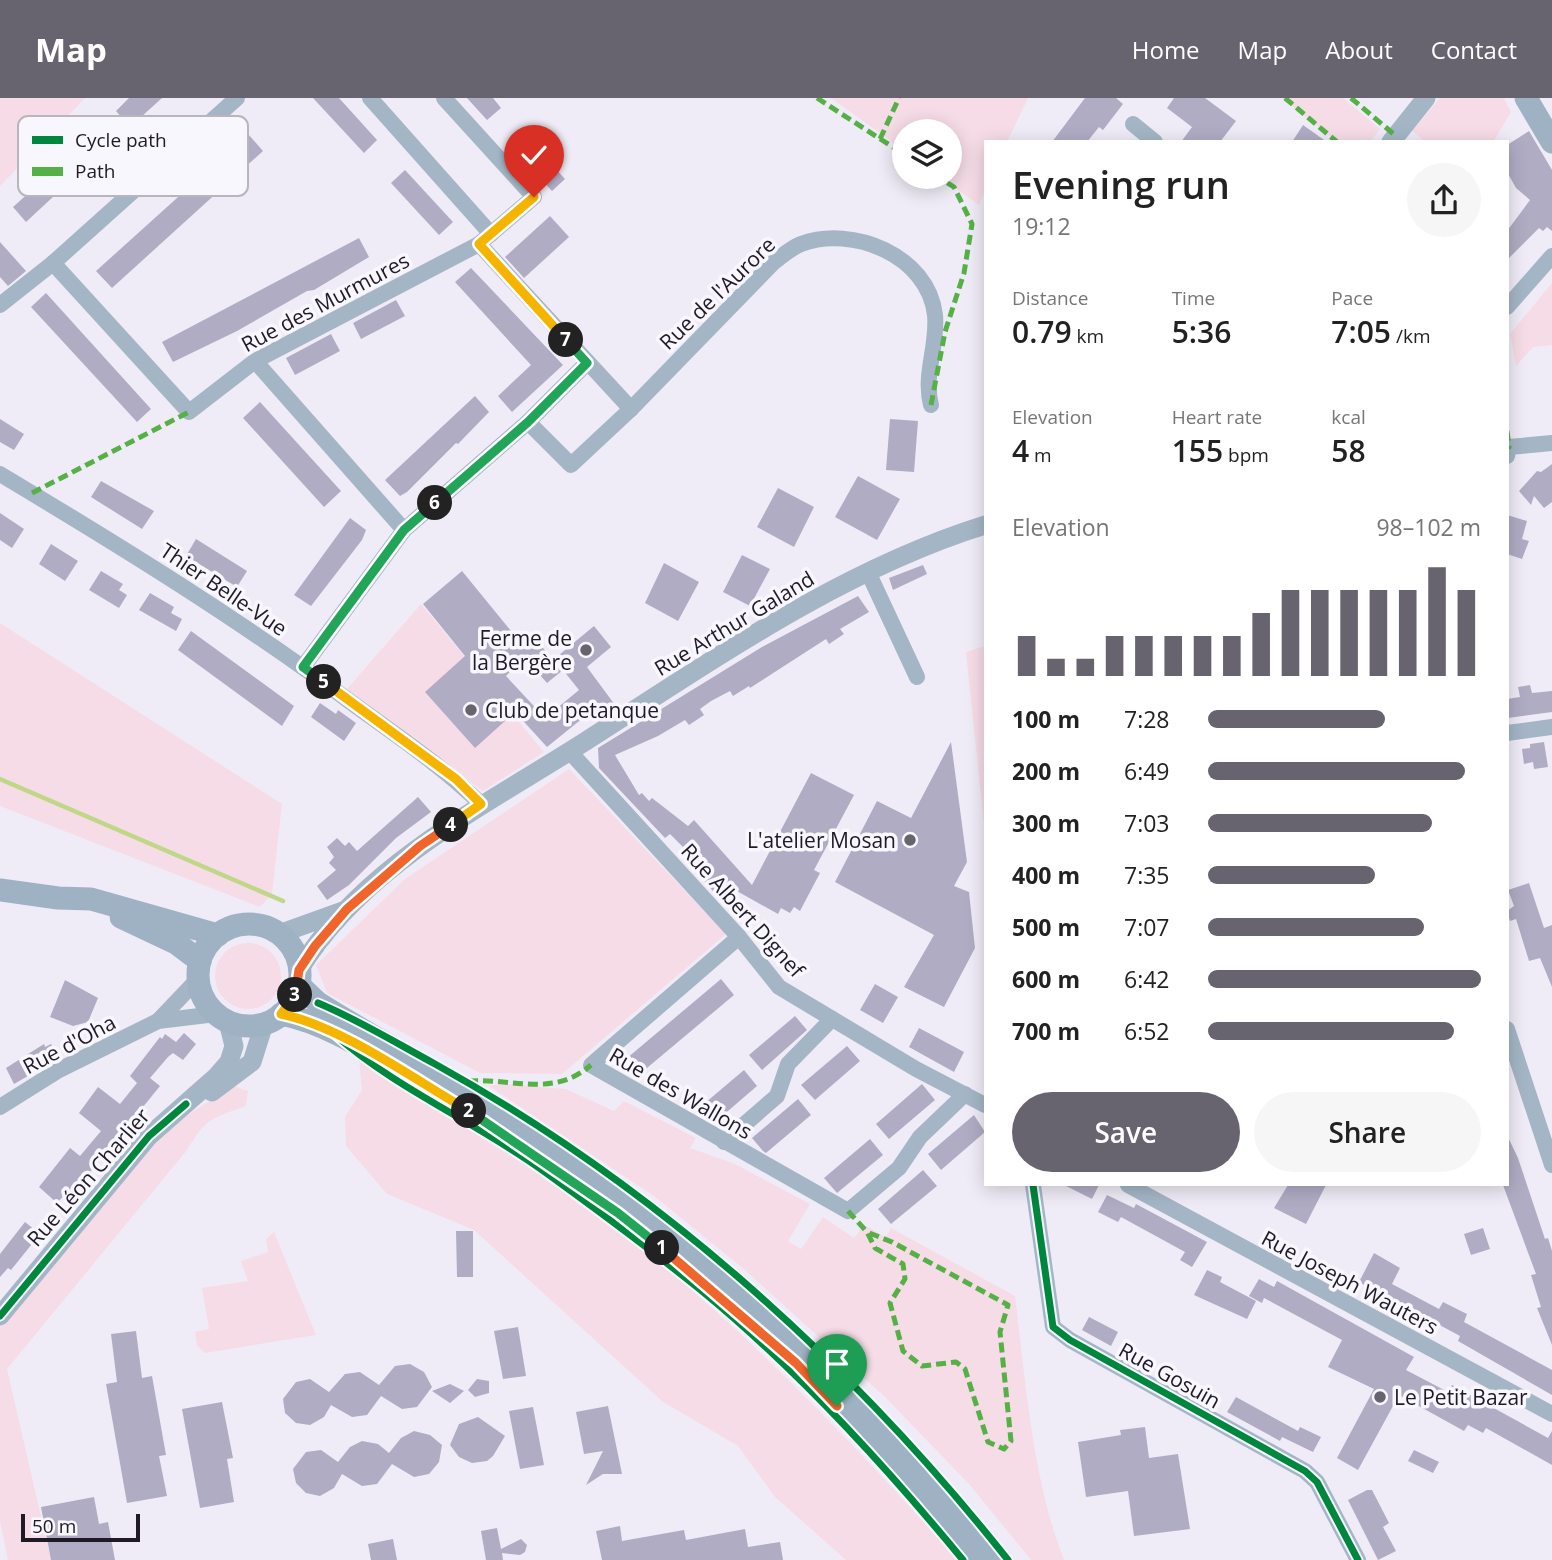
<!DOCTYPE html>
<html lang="en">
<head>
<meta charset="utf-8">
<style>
	body { margin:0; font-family:"Open Sans",sans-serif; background:#f6f6f6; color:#222; height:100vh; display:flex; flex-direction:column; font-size:26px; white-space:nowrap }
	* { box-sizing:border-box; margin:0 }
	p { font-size:23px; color:#767676 }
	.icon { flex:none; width:38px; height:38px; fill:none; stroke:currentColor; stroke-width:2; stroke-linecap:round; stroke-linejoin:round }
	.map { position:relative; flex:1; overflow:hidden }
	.drawer { position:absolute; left:984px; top:42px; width:525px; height:1046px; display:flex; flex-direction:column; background:#fff; border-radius:0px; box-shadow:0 4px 18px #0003 }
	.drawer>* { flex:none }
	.fabs { position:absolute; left:892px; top:21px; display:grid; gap:14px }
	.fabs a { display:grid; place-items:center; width:70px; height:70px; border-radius:50%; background:#fff; box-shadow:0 4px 18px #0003; font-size:35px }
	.scale { position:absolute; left:21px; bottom:18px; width:119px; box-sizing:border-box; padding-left:7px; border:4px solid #1f1a26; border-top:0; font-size:19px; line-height:24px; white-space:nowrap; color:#1f1a26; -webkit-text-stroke:5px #f9f7fe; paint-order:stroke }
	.pin { position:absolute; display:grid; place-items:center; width:60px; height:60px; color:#fff; margin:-72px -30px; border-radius:50% 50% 50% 0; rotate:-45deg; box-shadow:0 0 7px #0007 }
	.pin .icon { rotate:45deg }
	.km { position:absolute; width:35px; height:35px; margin:-18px; border-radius:50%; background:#222; color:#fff; font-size:19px; line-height:35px; text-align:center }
	.round { display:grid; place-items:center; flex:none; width:74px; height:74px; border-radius:37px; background:#f6f6f6 }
	.overview { display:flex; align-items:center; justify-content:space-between; height:119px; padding:0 28px }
	h1 { font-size:38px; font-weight:600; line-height:52px }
	.metrics { display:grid; grid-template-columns:repeat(3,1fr); gap:10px; height:119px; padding:7px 28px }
	.metrics div { display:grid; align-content:center }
	.metrics b { font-size:30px; font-weight:600 }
	.metrics small { font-size:19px; font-weight:400 }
	.metrics p { font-size:19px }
	.chart { height:196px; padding:14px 28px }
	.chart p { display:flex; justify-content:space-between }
	.chart svg { width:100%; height:126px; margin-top:7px; stroke:#68646f; stroke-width:6 }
	.cta { display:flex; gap:14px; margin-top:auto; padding:14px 28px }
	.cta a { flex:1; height:80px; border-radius:42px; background:#68646f; color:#fff; font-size:28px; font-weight:600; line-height:80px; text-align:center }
	.cta a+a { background:#f6f6f6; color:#222 }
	ul { padding:0 28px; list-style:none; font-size:23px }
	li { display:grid; grid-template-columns:112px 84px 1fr; align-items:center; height:52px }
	li i { height:18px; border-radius:9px; background:#68646f }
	header { display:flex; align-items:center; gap:42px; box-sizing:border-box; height:98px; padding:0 35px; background:#68646f; color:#fff }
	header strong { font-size:33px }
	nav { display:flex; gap:38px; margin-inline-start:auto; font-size:24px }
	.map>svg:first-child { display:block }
</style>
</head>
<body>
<header>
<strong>Map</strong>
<nav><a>Home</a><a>Map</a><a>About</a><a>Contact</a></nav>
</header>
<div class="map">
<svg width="1552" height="1462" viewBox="0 0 1552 1462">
	<rect width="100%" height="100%" fill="#f0ecf7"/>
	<g fill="#f6dce6">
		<polygon points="0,0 85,0 0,88"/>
		<polygon points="831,0 1028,0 1007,44 985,44 985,93 979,107 940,79 950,79 950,33 905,33 905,53"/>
		<polygon points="1282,0 1343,0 1380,31 1370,44 1337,44"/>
		<polygon points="1440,0 1504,0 1511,14 1493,44 1426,44 1412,33"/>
		<polygon points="1552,185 1552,247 1533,249 1516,268 1510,236"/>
		<polygon points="421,506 544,654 483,693 346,592"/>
		<polygon points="0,525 282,706 272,796 260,809 0,708"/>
		<polygon points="985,548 985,737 966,554"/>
		<polygon points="569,671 726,836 562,976 480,975 327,895 316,867 405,781"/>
		<circle cx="248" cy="878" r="33"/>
		<path d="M359,962C468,1028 576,1095 674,1177C777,1264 868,1362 958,1462H846L775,1399L738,1348L663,1304L474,1132L387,1096L346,1048L345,1019L362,992Z"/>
		<path d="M500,986L566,991L614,1013L624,1003L696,1040L690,1050L735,1066L810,1106L788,1143L801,1151L823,1119L854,1140L864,1127L886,1139L891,1130L1015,1198C1026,1285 1032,1379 1064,1462H1031L969,1386L885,1299L745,1172L654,1098L489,988Z"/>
		<path d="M234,988L248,993L246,1008C211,1021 207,1019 187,1052L7,1271L51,1462H8L0,1423V1225L163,1032Z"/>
		<polygon points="274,1134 316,1237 205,1255 197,1248 195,1234 209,1231 202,1190 248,1183 241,1163 268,1154 266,1141"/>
	</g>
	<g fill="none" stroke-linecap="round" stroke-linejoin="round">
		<polyline stroke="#c1d788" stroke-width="4.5" points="0,681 283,803"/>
	</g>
	<g fill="#b0acc4" fill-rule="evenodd">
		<polygon points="129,0 162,0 130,29 116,13"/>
		<polygon points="313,0 339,0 377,42 364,55"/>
		<polygon points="467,0 493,0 501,10 487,22"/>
		<polygon points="1085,0 1116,0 1123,6 1103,32 1099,29 1087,44 1052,44"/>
		<polygon points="1174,0 1205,0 1236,23 1220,44 1181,44 1192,29 1167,10"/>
		<polygon points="1303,27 1327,44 1292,44"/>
		<polygon points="1529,33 1552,72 1552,133 1547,129 1543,133 1539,130 1507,162 1507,133 1530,102 1516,90 1507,74 1507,47"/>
		<polygon points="248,36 263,53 112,190 96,173"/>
		<polygon points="535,48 565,81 552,93 522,61"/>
		<polygon points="405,72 453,124 439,137 391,85"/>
		<polygon points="41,84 54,98 26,124 13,109"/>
		<polygon points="550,118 569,139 524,180 505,159"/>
		<polygon points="359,140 369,159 314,192 307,193 237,233 173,264 162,244"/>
		<polygon points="0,144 26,173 8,188 0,179"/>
		<polygon points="471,170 563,267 512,314 498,298 531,267 455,184"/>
		<polygon points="46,195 151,311 137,324 31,209"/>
		<polygon points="396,202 405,218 361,241 353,225"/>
		<polygon points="331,236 340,253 295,277 286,260"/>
		<polygon points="475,298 489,314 458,346 456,345 407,394 400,398 385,382"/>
		<polygon points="260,304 341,393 324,409 243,320"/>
		<polygon points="0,321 24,336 14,352 0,344"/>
		<polygon points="890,321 918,323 914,374 886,372"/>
		<polygon points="1552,366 1552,404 1544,410 1534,398 1531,407 1519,393 1537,373 1541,374"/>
		<polygon points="858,378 900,401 877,442 835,419"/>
		<polygon points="101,383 154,413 142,431 91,399"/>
		<polygon points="778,390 814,409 794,449 757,429"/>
		<polygon points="0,415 24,431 12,450 0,442"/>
		<polygon points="1507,417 1527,423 1522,441 1529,443 1522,461 1507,456"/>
		<polygon points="350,420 366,432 362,442 311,508 294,497"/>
		<polygon points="196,441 247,473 237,489 186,458"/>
		<polygon points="51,446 78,463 65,483 39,466"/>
		<polygon points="742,457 770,471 750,508 723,494"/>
		<polygon points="664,465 699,484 678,523 645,505"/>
		<polygon points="923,467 927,476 893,492 889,480"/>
		<polygon points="101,473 123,486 119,492 127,497 119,510 89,492"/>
		<path d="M462,473L516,539L525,545L533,538L553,562L594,528L611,549L587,569L615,607L599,617L594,611L547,649L515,614L475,650L425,594L465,558L423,506ZM524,559L547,585L563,572L579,592L545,620L506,578Z"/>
		<polygon points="150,495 174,509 171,515 182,521 176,533 139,512"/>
		<polygon points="858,498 869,514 840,531 844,536 829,546 826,541 750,590 749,588 733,598 730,593 711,603 700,611 704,617 689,627 685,622 658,638 615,657 639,697 642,695 649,703 652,700 688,728 694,722 752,787 811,675 854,697 814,772 820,775 800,813 794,809 790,815 781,810 778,816 728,788 718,799 684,759 689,755 670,736 665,740 599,670 598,650 762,549"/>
		<polygon points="191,533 294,608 282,628 178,552"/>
		<polygon points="1530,587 1532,595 1552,593 1552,614 1508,620 1507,601 1520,599 1518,589"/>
		<polygon points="320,605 336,616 338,612 356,625 344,643 311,619"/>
		<polygon points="951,644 967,764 954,788 969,794 975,850 944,909 904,889 934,837 835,784 877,703 911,720"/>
		<polygon points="1544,644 1548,669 1534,671 1533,664 1524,666 1522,651 1530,650 1530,646"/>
		<polygon points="418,699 431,714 396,740 349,787 327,802 317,788 336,772 329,765 334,759 327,749 337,740 345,748 349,744 357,753"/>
		<polygon points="1529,785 1544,830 1552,827 1552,889 1540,860 1529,863 1516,821 1510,823 1507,813 1514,808 1508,792"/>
		<polygon points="721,881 734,897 635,980 629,976 620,966"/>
		<polygon points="65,882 98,900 88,924 73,928 50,919"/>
		<polygon points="875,886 898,899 883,925 860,912"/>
		<polygon points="795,918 807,932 762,972 749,957"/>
		<polygon points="919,930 964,954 954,974 909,949"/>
		<polygon points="184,935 196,946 183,962 173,955 168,959 150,980 160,988 87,1078 84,1076 57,1105 39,1089 70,1050 80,1058 101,1033 79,1015 98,989 120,1006 137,985 130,978 160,939 162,941 165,936 176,944"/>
		<polygon points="44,946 45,949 51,946 59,960 14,986 6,970"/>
		<polygon points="847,948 860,963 815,1002 801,987"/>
		<polygon points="744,972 757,988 714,1025 706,1021 698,1011"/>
		<polygon points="922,986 935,1002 889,1041 876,1026"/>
		<polygon points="798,1001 811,1017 766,1055 763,1053 752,1040"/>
		<polygon points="974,1017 985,1034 941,1072 928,1056"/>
		<polygon points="1507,1037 1518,1060 1545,1141 1548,1140 1552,1153 1552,1247 1537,1210 1541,1209 1531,1177 1536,1176 1503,1087 1507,1087"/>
		<polygon points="870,1041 883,1057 837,1095 824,1080"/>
		<polygon points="923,1072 937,1088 891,1126 878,1111"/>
		<polygon points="1064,1087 1099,1087 1092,1101"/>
		<polygon points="1288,1087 1326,1087 1306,1126 1274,1110"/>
		<polygon points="1107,1097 1134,1110 1136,1106 1207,1144 1192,1169 1180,1162 1185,1154 1121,1119 1118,1124 1098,1114"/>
		<polygon points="25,1124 40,1136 11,1172 8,1170 0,1179 0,1156"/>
		<polygon points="1483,1130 1490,1151 1471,1157 1464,1136"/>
		<polygon points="456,1133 473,1133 473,1179 457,1179"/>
		<polygon points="1374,1155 1400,1170 1392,1186 1439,1211 1443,1204 1467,1216 1464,1224 1552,1272 1552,1297 1458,1243 1460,1238 1421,1217 1418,1223 1394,1210 1397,1205 1359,1184"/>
		<polygon points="1207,1172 1222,1179 1220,1184 1256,1203 1247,1221 1194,1197"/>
		<polygon points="1259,1181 1274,1189 1277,1183 1414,1259 1406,1272 1448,1294 1452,1287 1548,1340 1552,1333 1552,1367 1486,1330 1483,1335 1468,1327 1464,1333 1399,1297 1358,1372 1337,1360 1374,1291 1328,1269 1342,1242 1264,1200 1262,1205 1249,1198"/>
		<polygon points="1089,1219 1118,1234 1111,1248 1082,1232"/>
		<polygon points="518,1229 526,1278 503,1281 494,1233"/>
		<polygon points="136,1233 142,1280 152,1278 166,1357 159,1358 167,1398 127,1405 106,1286 117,1284 111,1236"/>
		<polygon points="410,1266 424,1274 432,1289 417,1309 402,1311 381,1298 367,1317 352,1319 331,1307 324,1319 310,1327 296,1325 285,1315 283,1301 296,1284 310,1281 329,1294 345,1276 360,1274 379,1287 395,1268"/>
		<polygon points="477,1281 489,1283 489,1295 475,1299 468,1292"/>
		<polygon points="450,1286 464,1293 450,1305 432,1293"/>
		<polygon points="1236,1299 1298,1333 1300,1329 1321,1339 1313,1354 1282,1339 1280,1343 1227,1314"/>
		<polygon points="222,1304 233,1360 227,1361 234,1404 200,1410 182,1311"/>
		<polygon points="608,1308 622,1376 603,1376 586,1387 603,1353 584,1356 576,1314"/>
		<polygon points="533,1309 544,1367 520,1371 509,1313"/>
		<polygon points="478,1319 505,1338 493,1358 487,1363 472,1365 459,1359 450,1347 459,1326"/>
		<polygon points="1145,1329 1149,1360 1178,1356 1190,1431 1134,1438 1128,1393 1086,1399 1078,1344 1121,1337 1120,1332"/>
		<polygon points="414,1333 430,1337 442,1347 439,1364 429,1376 414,1379 392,1366 377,1386 362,1388 342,1376 334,1390 320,1398 306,1395 296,1385 293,1371 306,1354 321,1352 338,1364 350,1349 362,1343 378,1346 389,1355 401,1340"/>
		<polygon points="1414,1352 1439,1364 1433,1375 1408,1363"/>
		<polygon points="1367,1392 1372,1392 1389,1425 1383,1429 1396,1453 1378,1462 1348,1402"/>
		<polygon points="94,1399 99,1426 108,1424 115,1462 51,1462 41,1409"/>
		<polygon points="620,1428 622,1443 684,1432 686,1442 745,1431 748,1449 780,1444 783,1462 602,1462 596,1433"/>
		<polygon points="497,1430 501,1451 521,1441 527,1447 525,1454 520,1457 502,1455 503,1462 486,1462 481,1433"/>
		<polygon points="393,1441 397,1462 371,1462 368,1446"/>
	</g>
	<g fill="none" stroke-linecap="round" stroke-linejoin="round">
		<g stroke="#a4b6c6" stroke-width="16">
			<polyline points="370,0 491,136"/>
			<polyline points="1133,26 1155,44"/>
			<polyline points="479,146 631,311"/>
			<polyline points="53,165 189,314 255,263 479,146 534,99 444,0"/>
			<polyline points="0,207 53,165 237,0"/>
			<polyline points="1507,209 1552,158"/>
			<polyline points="255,263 404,432"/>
			<path d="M528,324L571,367L631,311L774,164C782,158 791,150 801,146C852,127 928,157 935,217C938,248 923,277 931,307"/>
			<polyline points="1507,358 1509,349 1552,345"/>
			<path d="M0,376C122,449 242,523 356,608C399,639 443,669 481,706"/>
			<polyline points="868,474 917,579"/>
			<polyline points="303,569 404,432 528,324 587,265"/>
			<polyline points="1507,635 1552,629"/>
			<polyline points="570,654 739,839 779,889 916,971 985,1007"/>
			<polyline points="739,839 591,967 848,1113 899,1070 920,1039 965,996"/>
			<polyline points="158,923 198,881"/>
			<polyline points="1507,931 1552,1067"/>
			<polyline points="0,1009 59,972 158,923 216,916"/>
			<polyline points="724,1044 777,998 788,966 832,921"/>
			<polyline points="1033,1087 1053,1229 1070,1242 1305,1373 1317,1384 1358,1462"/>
			<polyline points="1128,1087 1552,1316"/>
		</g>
		<g stroke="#a4b6c6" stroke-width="19">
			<polyline points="1391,44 1426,0"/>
			<polyline points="279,836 343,813"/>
			<path d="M299,872C363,767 486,707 586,643C713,562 841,472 985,427"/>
			<polyline points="212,994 252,964 264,926"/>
			<polyline points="0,1218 149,1038 216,979 229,964 234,948 228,924"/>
		</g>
		<g stroke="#9eb2c4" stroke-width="23">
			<polyline points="1526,0 1552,44"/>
			<polyline points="0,792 58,800 91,801 218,837"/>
			<polyline points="121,819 176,845 200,863"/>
			<circle cx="249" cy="877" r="51"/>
			<path d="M299,887L318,905C375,941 434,972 491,1008C629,1094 755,1200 867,1316C913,1363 958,1410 998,1462"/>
			<path d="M281,916C333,926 380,961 425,987"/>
			<polyline points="786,1256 879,1352 974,1462"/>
		</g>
		<g stroke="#55b145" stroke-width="5" stroke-dasharray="10 5" stroke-linecap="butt">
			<polyline points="817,0 905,57"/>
			<polyline points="1285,0 1337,44"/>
			<polyline points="1351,0 1396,38"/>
			<polyline points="880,41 899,0"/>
			<polyline points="931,307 945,234 964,175 972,126 954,89 938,79"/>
			<polyline points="1507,333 1509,349 1507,349"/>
			<polyline points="32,395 189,314"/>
			<path d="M468,983C514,980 553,1000 591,967"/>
			<polyline points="848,1113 867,1134 875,1150 903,1166 905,1181 890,1205 903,1253 922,1268 956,1264 965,1271 988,1344 1004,1351 1011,1343 1000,1234 1008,1207 892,1144 867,1134"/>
		</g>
		<g stroke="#f9f7fe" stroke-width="11">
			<g id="cycleway">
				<path d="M318,905C359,922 396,945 435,966C657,1089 851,1264 1008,1462"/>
				<path d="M334,936C396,991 474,1023 542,1072C596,1111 650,1151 702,1193C798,1272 884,1366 963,1462"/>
				<polyline points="1033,1087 1053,1229 1070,1242 1305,1373 1317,1384 1358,1462"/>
				<polyline points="0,1218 149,1038 186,1006"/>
			</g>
		</g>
		<use href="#cycleway" stroke="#00873e" stroke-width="7"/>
	</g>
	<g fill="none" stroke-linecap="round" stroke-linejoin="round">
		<g stroke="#fff" stroke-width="14">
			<polyline id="split-1" points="662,1150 796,1265 837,1308"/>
		</g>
		<g stroke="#fff" stroke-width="14">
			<polyline id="split-2" points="469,1013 618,1115 662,1150"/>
		</g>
		<g stroke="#fff" stroke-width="14">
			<path id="split-3" d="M295,897L281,916C341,928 415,982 469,1013"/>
		</g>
		<g stroke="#fff" stroke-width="14">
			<polyline id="split-4" points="295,897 299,872 315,848 347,811 420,748 451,727"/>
		</g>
		<g stroke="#fff" stroke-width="14">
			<polyline id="split-5" points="324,584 456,681 481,706 451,727"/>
		</g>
		<g stroke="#fff" stroke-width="14">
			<polyline id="split-6" points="324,584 303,569 404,432 435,405"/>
		</g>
		<g stroke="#fff" stroke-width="14">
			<polyline id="split-7" points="435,405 528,324 587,265 566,242"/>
		</g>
		<g stroke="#fff" stroke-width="14">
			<polyline id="split-8" points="534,99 479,146 566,242"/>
		</g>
		<use href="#split-1" stroke="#f0652b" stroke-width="9"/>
		<use href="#split-2" stroke="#22a559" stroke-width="9"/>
		<use href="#split-3" stroke="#f5b400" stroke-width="9"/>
		<use href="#split-4" stroke="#f0652b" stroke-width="9"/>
		<use href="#split-5" stroke="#f5b400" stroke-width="9"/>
		<use href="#split-6" stroke="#22a559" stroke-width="9"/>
		<use href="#split-7" stroke="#22a559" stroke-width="9"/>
		<use href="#split-8" stroke="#f5b400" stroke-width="9"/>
	</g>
	<g fill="#68646f" stroke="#f9f7fe" stroke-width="2.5">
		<circle cx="586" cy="552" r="7"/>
		<circle cx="471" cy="612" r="7"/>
		<circle cx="910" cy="742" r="7"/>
		<circle cx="1380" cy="1299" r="7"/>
	</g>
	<g text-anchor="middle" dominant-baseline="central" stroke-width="7" stroke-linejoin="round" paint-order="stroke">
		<g font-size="21" fill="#1f1a26" stroke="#f9f7fe">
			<text transform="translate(717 195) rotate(-44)">Rue de l'Aurore</text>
			<text transform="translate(325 204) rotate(-28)">Rue des Murmures</text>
			<text transform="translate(224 491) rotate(34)">Thier Belle-Vue</text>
			<text transform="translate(734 525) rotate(-31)">Rue Arthur Galand</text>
			<text transform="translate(743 812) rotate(48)">Rue Albert Dignef</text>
			<text transform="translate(69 946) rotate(-28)">Rue d'Oha</text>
			<text transform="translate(681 995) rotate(30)">Rue des Wallons</text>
			<text transform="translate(88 1079) rotate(-49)">Rue Léon Charlier</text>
			<text transform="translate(1350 1184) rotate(28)">Rue Joseph Wauters</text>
			<text transform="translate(1170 1277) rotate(29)">Rue Gosuin</text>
		</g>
		<g font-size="21" fill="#1f1a26" stroke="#f9f7fe" text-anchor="end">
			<text x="572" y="540">Ferme de<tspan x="572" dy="24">la Bergère</tspan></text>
			<text x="485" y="612" text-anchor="start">Club de petanque</text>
			<text x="896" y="742">L'atelier Mosan</text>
			<text x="1394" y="1299" text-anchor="start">Le Petit Bazar</text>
		</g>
	</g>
	<rect x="18" y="18" width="230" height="80" rx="10" fill="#f9f7fe" stroke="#b8b5bd" stroke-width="2"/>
	<rect x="32" y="38" width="31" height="8" fill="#00873e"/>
	<rect x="32" y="69" width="31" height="9" fill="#55b145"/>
	<g font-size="19" fill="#1f1a26">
		<text x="75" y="49">Cycle path</text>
		<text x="75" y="80">Path</text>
	</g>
</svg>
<div class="fabs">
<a><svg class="icon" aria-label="layers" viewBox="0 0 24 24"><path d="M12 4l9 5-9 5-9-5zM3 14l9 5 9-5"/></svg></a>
</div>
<div class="scale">50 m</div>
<div class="pin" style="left:837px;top:1308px;background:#1e9e55"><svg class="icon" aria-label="arrive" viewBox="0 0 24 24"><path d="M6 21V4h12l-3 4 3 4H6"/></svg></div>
<div class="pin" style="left:534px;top:99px;background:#d93025"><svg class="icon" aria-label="check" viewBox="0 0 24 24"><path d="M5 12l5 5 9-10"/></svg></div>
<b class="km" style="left:662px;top:1150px">1</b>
<b class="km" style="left:469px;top:1013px">2</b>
<b class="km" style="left:295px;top:897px">3</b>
<b class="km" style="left:451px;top:727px">4</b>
<b class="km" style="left:324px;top:584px">5</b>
<b class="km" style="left:435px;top:405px">6</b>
<b class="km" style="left:566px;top:242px">7</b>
<section class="drawer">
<div class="overview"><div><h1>Evening run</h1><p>19:12</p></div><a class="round"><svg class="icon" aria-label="share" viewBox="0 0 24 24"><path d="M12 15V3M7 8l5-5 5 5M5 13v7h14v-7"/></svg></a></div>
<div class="metrics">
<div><p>Distance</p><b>0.79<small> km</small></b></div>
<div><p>Time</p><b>5:36</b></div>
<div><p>Pace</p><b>7:05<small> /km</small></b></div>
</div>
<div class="metrics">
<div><p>Elevation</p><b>4<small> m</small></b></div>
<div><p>Heart rate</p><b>155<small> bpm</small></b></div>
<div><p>kcal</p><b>58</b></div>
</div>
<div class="chart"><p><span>Elevation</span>98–102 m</p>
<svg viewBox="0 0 160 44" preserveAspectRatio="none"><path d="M5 44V30M15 44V38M25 44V38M35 44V30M45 44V30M55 44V30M65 44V30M75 44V30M85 44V22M95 44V14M105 44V14M115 44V14M125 44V14M135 44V14M145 44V6M155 44V14"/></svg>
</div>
<ul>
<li><b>100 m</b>7:28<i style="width:65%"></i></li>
<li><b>200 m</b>6:49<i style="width:94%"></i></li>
<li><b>300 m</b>7:03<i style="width:82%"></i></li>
<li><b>400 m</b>7:35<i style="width:61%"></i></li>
<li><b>500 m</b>7:07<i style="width:79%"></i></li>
<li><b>600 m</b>6:42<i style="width:100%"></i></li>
<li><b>700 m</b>6:52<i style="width:90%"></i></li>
</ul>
<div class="cta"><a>Save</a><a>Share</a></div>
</section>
</div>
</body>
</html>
